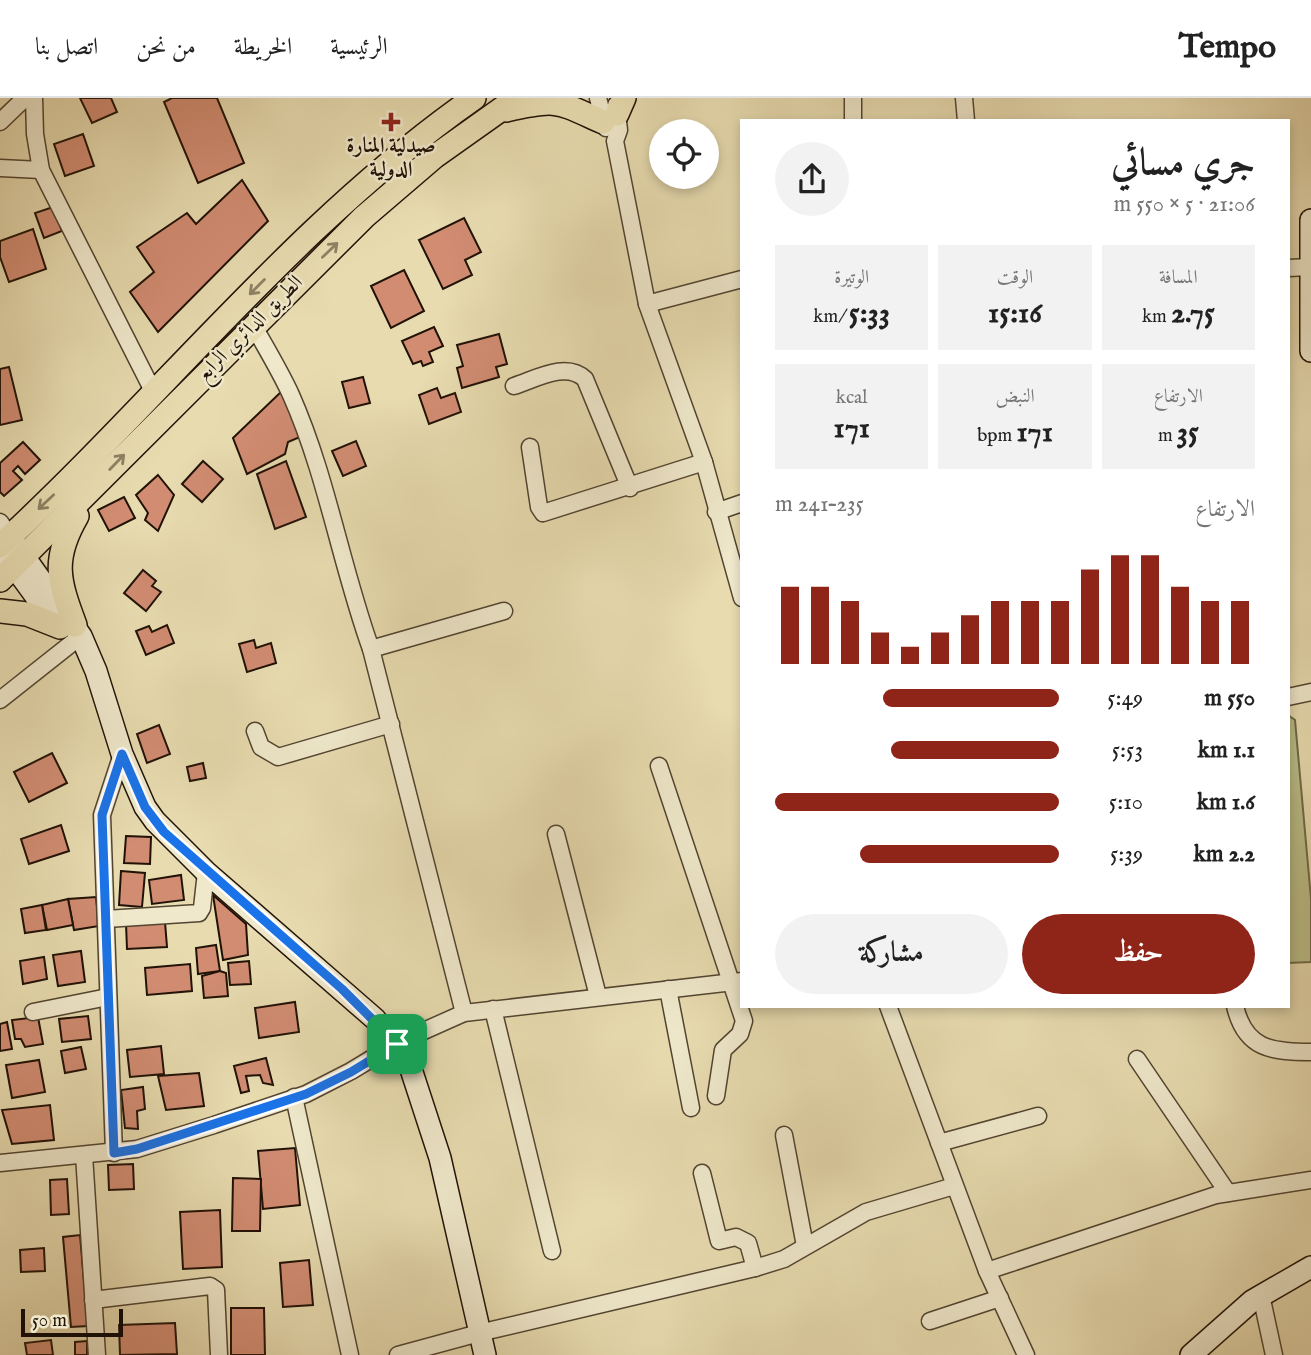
<!DOCTYPE html>
<html lang="ar">
<head>
<meta charset="utf-8">
<style>
	body { margin:0; font-family:"IM FELL English",Amiri,serif; background:#f2f2f2; color:#222; direction:rtl; height:100vh; display:flex; flex-direction:column; font-size:26px; white-space:nowrap }
	* { box-sizing:border-box; margin:0 }
	p { font-size:23px; color:#767676 }
	.icon { flex:none; width:38px; height:38px; fill:none; stroke:currentColor; stroke-width:2; stroke-linecap:round; stroke-linejoin:round }
	.map { position:relative; flex:1; overflow:hidden; direction:ltr }
	.panel { position:absolute; left:740px; top:21px; width:550px; height:889px; display:flex; flex-direction:column; background:#fff; border-radius:0px; box-shadow:0 4px 10px #0003; direction:rtl }
	.panel>* { flex:none }
	.buttons { position:absolute; left:649px; top:21px; display:grid; gap:14px }
	.buttons a { display:grid; place-items:center; width:70px; height:70px; border-radius:50%; background:#fff; box-shadow:0 4px 10px #0003; font-size:35px }
	.scale { position:absolute; left:21px; bottom:18px; width:102px; box-sizing:border-box; padding-left:7px; border:4px solid #211207; border-top:0; font-size:19px; line-height:24px; white-space:nowrap; color:#211207; -webkit-text-stroke:5px #efe8cb; paint-order:stroke }
	.pin { position:absolute; display:grid; place-items:center; width:60px; height:60px; color:#fff; margin:-30px; border-radius:14px; box-shadow:0 4px 10px #0006 }
	.round { display:grid; place-items:center; flex:none; width:74px; height:74px; border-radius:37px; background:#f2f2f2 }
	.headline { display:flex; align-items:center; justify-content:space-between; height:119px; padding:0 35px }
	h1 { font-size:38px; font-weight:700; line-height:52px }
	.stats { display:grid; grid-template-columns:repeat(3,1fr); gap:10px; height:119px; padding:7px 35px }
	.stats div { display:grid; align-content:center; border-radius:0px; background:#f2f2f2; text-align:center }
	.stats b { font-size:30px; font-weight:700 }
	.stats small { font-size:19px; font-weight:400 }
	.stats p { font-size:19px }
	.chart { height:196px; padding:14px 35px }
	.chart p { display:flex; justify-content:space-between }
	.chart svg { width:100%; height:126px; margin-top:7px; stroke:#8f2418; stroke-width:6 }
	.primary-button { display:flex; gap:14px; margin-top:auto; padding:14px 35px }
	.primary-button a { flex:1; height:80px; border-radius:42px; background:#8f2418; color:#fff; font-size:28px; font-weight:700; line-height:80px; text-align:center }
	.primary-button a+a { background:#f2f2f2; color:#222 }
	ul { padding:0 35px; list-style:none; font-size:23px }
	li { display:grid; grid-template-columns:112px 84px 1fr; align-items:center; height:52px }
	li i { height:18px; border-radius:9px; background:#8f2418 }
	header { display:flex; align-items:center; gap:42px; box-sizing:border-box; height:98px; padding:0 35px; background:#fff; border-bottom:2px solid #e0e0e0 }
	header strong { font-size:33px }
	nav { display:flex; gap:38px; margin-inline-start:auto; font-size:24px }
	.map>svg:first-child { display:block }
</style>
</head>
<body>
<header>
<strong>Tempo</strong>
<nav><a>الرئيسية</a><a>الخريطة</a><a>من نحن</a><a>اتصل بنا</a></nav>
</header>
<div class="map">
<svg width="1311" height="1257" viewBox="0 0 1311 1257">
	<rect width="100%" height="100%" fill="#e7dbaf"/>
	<filter id="stains"><feTurbulence type="fractalNoise" baseFrequency=".00286" numOctaves="4"/><feColorMatrix values="0 0 0 0 .2 0 0 0 0 .09 0 0 0 0 .02 0 0 0 .5 -.17"/></filter>
	<radialGradient id="worn" r=".72"><stop offset=".6" stop-color="#630" stop-opacity="0"/><stop offset="1" stop-color="#630" stop-opacity=".3"/></radialGradient>
	<polygon fill="#babe87" stroke="#6e6847" stroke-width="2" points="1288,617 1295,622 1311,801 1311,864 1288,865"/>
	<g fill="#d18c72" stroke="#211207" stroke-width="2">
		<polygon points="80,0 111,0 117,14 92,25"/>
		<polygon points="172,0 217,0 244,65 198,85 164,4"/>
		<polygon points="83,36 94,68 65,78 54,46"/>
		<polygon points="242,82 268,123 158,234 130,194 154,174 137,149 187,115 196,126"/>
		<polygon points="53,109 62,133 44,140 35,115"/>
		<polygon points="464,120 481,154 465,162 472,177 443,191 419,142"/>
		<polygon points="33,131 46,171 9,184 0,159 0,143"/>
		<polygon points="404,172 424,213 391,230 371,188"/>
		<polygon points="434,229 443,248 429,254 433,264 423,268 421,263 413,266 402,243"/>
		<polygon points="499,236 507,266 496,269 499,279 462,290 457,270 463,268 457,247"/>
		<polygon points="9,269 22,322 0,327 0,271"/>
		<polygon points="363,279 370,305 349,310 342,284"/>
		<polygon points="437,290 441,300 455,295 461,314 429,326 419,297"/>
		<polygon points="284,291 300,339 288,344 285,356 247,376 233,340"/>
		<polygon points="356,343 366,368 343,378 332,353"/>
		<polygon points="23,344 40,362 25,376 18,368 13,373 22,382 4,398 0,394 0,365"/>
		<polygon points="203,363 223,381 202,404 182,386"/>
		<polygon points="286,363 306,419 275,431 257,376"/>
		<polygon points="158,377 174,397 158,433 145,422 148,415 136,397"/>
		<polygon points="124,399 135,420 109,433 98,412"/>
		<polygon points="143,472 156,483 152,488 161,494 146,513 124,495"/>
		<polygon points="167,527 174,545 146,557 136,533 149,528 152,534"/>
		<polygon points="254,542 256,550 271,545 276,565 247,574 239,546"/>
		<polygon points="159,627 170,656 147,665 137,636"/>
		<polygon points="52,655 67,685 29,704 14,674"/>
		<polygon points="203,665 206,680 190,683 187,669"/>
		<polygon points="61,727 69,753 29,766 21,741"/>
		<polygon points="126,738 151,739 150,766 124,765"/>
		<polygon points="121,773 145,775 142,809 119,807"/>
		<polygon points="181,777 184,802 152,806 149,782"/>
		<polygon points="213,797 246,826 248,857 223,862"/>
		<polygon points="96,799 99,828 74,832 68,801"/>
		<polygon points="68,801 73,827 47,832 42,807"/>
		<polygon points="42,807 46,832 25,835 21,811"/>
		<polygon points="165,824 167,849 127,851 126,826"/>
		<polygon points="216,847 220,873 198,876 196,850"/>
		<polygon points="81,853 85,884 58,888 53,857"/>
		<polygon points="44,859 47,881 23,886 20,863"/>
		<polygon points="249,863 251,886 230,887 228,865"/>
		<polygon points="190,866 192,893 147,897 145,870"/>
		<polygon points="220,873 226,875 228,898 204,900 202,878"/>
		<polygon points="295,904 299,934 259,940 255,910"/>
		<polygon points="88,918 91,941 62,944 59,921"/>
		<polygon points="38,919 43,946 25,949 21,941 15,941 12,922"/>
		<polygon points="7,924 12,951 0,953 0,926"/>
		<polygon points="161,948 164,976 130,979 127,952"/>
		<polygon points="81,949 86,971 65,975 61,953"/>
		<polygon points="266,960 273,987 263,985 260,977 246,978 249,993 241,995 234,968"/>
		<polygon points="39,962 45,994 12,1000 6,967"/>
		<polygon points="199,975 204,1008 166,1012 158,978"/>
		<polygon points="143,989 145,1011 137,1013 138,1031 125,1030 121,992"/>
		<polygon points="50,1007 54,1042 12,1046 2,1012"/>
		<polygon points="295,1050 300,1107 263,1111 258,1053"/>
		<polygon points="133,1066 134,1091 109,1092 108,1067"/>
		<polygon points="233,1080 261,1081 260,1133 232,1133"/>
		<polygon points="67,1081 69,1116 51,1117 50,1082"/>
		<polygon points="220,1112 222,1169 183,1171 180,1114"/>
		<polygon points="80,1137 88,1228 71,1229 63,1139"/>
		<polygon points="44,1150 45,1173 21,1174 20,1152"/>
		<polygon points="309,1162 313,1207 283,1209 280,1165"/>
		<polygon points="231,1210 264,1210 265,1257 231,1257"/>
		<polygon points="175,1225 177,1256 120,1257 119,1227"/>
		<polygon points="51,1242 53,1257 27,1257 25,1245"/>
		<polygon points="87,1243 87,1257 75,1257 75,1244"/>
	</g>
	<g fill="none" stroke-linecap="round" stroke-linejoin="round">
		<g stroke="#524431" stroke-width="19">
			<g id="street">
				<polyline points="34,0 35,36 41,72 154,295"/>
				<polyline points="598,0 606,30"/>
				<polyline points="853,0 853,23"/>
				<polyline points="964,0 966,23"/>
				<polyline points="616,7 619,32 615,43 647,206 704,364 742,500"/>
				<polyline points="0,24 25,0"/>
				<polyline points="0,70 41,72"/>
				<polyline points="1288,170 1310,169"/>
				<polyline points="647,206 742,181"/>
				<path d="M253,227C266,250 280,273 291,297C327,378 341,468 371,551L464,915"/>
				<path d="M514,288C536,281 566,263 585,281L630,390"/>
				<polyline points="530,349 539,409 543,415 704,364"/>
				<polyline points="716,414 742,405"/>
				<polyline points="0,424 10,439"/>
				<polyline points="371,551 504,513"/>
				<polyline points="1288,599 1311,594"/>
				<polyline points="0,602 72,545"/>
				<polyline points="255,633 261,649 278,659 391,626"/>
				<polyline points="659,668 744,923 740,936 723,952 716,998"/>
				<polyline points="556,736 598,898"/>
				<polyline points="106,821 199,815 202,810 206,774"/>
				<polyline points="668,891 691,1010"/>
				<polyline points="888,908 987,1173 1026,1257"/>
				<path d="M1235,908C1245,951 1271,954 1311,954"/>
				<polyline points="493,911 552,1153"/>
				<polyline points="33,914 108,899"/>
				<polyline points="1137,961 1228,1095"/>
				<polyline points="294,999 350,1257"/>
				<polyline points="784,1037 805,1148"/>
				<polyline points="939,1045 1038,1018"/>
				<polyline points="114,1055 102,717 122,656"/>
				<polyline points="84,1057 97,1257"/>
				<polyline points="0,1065 137,1051 214,1027 306,996 351,973 399,944 464,915 742,883"/>
				<polyline points="702,1075 719,1143 736,1139 748,1145 755,1170"/>
				<polyline points="987,1173 1216,1097 1311,1082"/>
				<polyline points="1261,1197 1274,1257"/>
				<polyline points="93,1202 210,1188 216,1192 219,1257"/>
				<polyline points="930,1223 1000,1200"/>
				<polyline points="398,1257 479,1235 755,1170 784,1161 866,1114 954,1088"/>
			</g>
		</g>
		<g stroke="#211207" stroke-width="24">
			<g id="secondary">
				<polyline points="1311,122 1311,253"/>
				<polyline points="15,446 81,538 96,573 122,656 145,709 155,723 206,774 375,921 409,965 440,1060 485,1257"/>
				<polyline points="5,456 48,515"/>
				<polyline points="1191,1257 1252,1203 1311,1169"/>
			</g>
		</g>
		<g stroke="#211207" stroke-width="26">
			<g id="primary">
				<path d="M506,12C558,0 556,3 603,24"/>
				<polyline points="617,16 624,0"/>
				<path d="M0,448C160,301 295,125 474,0"/>
				<polyline points="0,482 364,119 434,59 517,0"/>
				<polyline points="0,513 27,516 60,529"/>
				<path d="M75,527C58,482 52,461 77,418"/>
			</g>
		</g>
		<use href="#street" stroke="#efe8cb" stroke-width="16"/>
		<use href="#secondary" stroke="#efe8cb" stroke-width="21"/>
		<use href="#primary" stroke="#e7dbaf" stroke-width="23"/>
	</g>
	<defs><path id="oneway-shaft" d="M-6 0H5M1.5-3L5.5 0L1.5 3" fill="none" stroke-width="1.6" stroke-linecap="round" stroke-linejoin="round" transform="scale(1.75)"/></defs>
	<g stroke="#8e8163">
		<use href="#oneway-shaft" transform="translate(330 152) rotate(-44)"/>
		<use href="#oneway-shaft" transform="translate(257 189) rotate(135)"/>
		<use href="#oneway-shaft" transform="translate(117 364) rotate(-46)"/>
		<use href="#oneway-shaft" transform="translate(46 404) rotate(137)"/>
	</g>
	<g fill="none" stroke-linecap="round" stroke-linejoin="round">
		<g stroke="#fff" stroke-width="14">
			<polygon id="route" points="122,656 145,709 164,734 342,891 397,946 351,974 306,996 137,1051 114,1055 102,717"/>
		</g>
		<use href="#route" stroke="#1a73e8" stroke-width="9"/>
	</g>
	<path fill="#8f2418" stroke="#efe8cb" stroke-width="2.5" d="M387.5 13.5h7v7h7v7h-7v7h-7v-7h-7v-7h7z"/>
	<g text-anchor="middle" dominant-baseline="central" stroke-width="5" stroke-linejoin="round" paint-order="stroke">
		<g font-size="21" font-weight="bold" fill="#211207" stroke="#efe8cb">
			<text x="391" y="48">صيدلية المنارة<tspan x="391" dy="24">الدولية</tspan></text>
		</g>
		<g font-size="21" fill="#211207" stroke="#efe8cb">
			<text transform="translate(250 231) rotate(-45)">الطريق الدائري الرابع</text>
		</g>
	</g>
	<rect width="100%" height="100%" filter="url(#stains)"/>
	<rect width="100%" height="100%" fill="url(#worn)"/>
</svg>
<div class="buttons">
<a><svg class="icon" aria-label="locate" viewBox="0 0 24 24"><circle cx="12" cy="12" r="6"/><path d="M12 2v4M12 18v4M2 12h4M18 12h4"/></svg></a>
</div>
<div class="scale">50 m</div>
<div class="pin" style="left:397px;top:946px;background:#1e9e55"><svg class="icon" aria-label="arrive" viewBox="0 0 24 24"><path d="M6 21V4h12l-3 4 3 4H6"/></svg></div>
<section class="panel">
<div class="headline"><div><h1>جري مسائي</h1><p>21:06 · 5 × 550 m</p></div><a class="round"><svg class="icon" aria-label="share" viewBox="0 0 24 24"><path d="M12 15V3M7 8l5-5 5 5M5 13v7h14v-7"/></svg></a></div>
<div class="stats">
<div><p>المسافة</p><b>2.75<small> km</small></b></div>
<div><p>الوقت</p><b>15:16</b></div>
<div><p>الوتيرة</p><b>5:33<small> /km</small></b></div>
</div>
<div class="stats">
<div><p>الارتفاع</p><b>35<small> m</small></b></div>
<div><p>النبض</p><b>171<small> bpm</small></b></div>
<div><p>kcal</p><b>171</b></div>
</div>
<div class="chart"><p><span>الارتفاع</span>235–241 m</p>
<svg viewBox="0 0 160 44" preserveAspectRatio="none"><path d="M5 44V17M15 44V17M25 44V22M35 44V33M45 44V38M55 44V33M65 44V27M75 44V22M85 44V22M95 44V22M105 44V11M115 44V6M125 44V6M135 44V17M145 44V22M155 44V22"/></svg>
</div>
<ul>
<li><b>550 m</b>5:49<i style="width:62%"></i></li>
<li><b>1.1 km</b>5:53<i style="width:59%"></i></li>
<li><b>1.6 km</b>5:10<i style="width:100%"></i></li>
<li><b>2.2 km</b>5:39<i style="width:70%"></i></li>
</ul>
<div class="primary-button"><a>حفظ</a><a>مشاركة</a></div>
</section>
</div>
</body>
</html>
